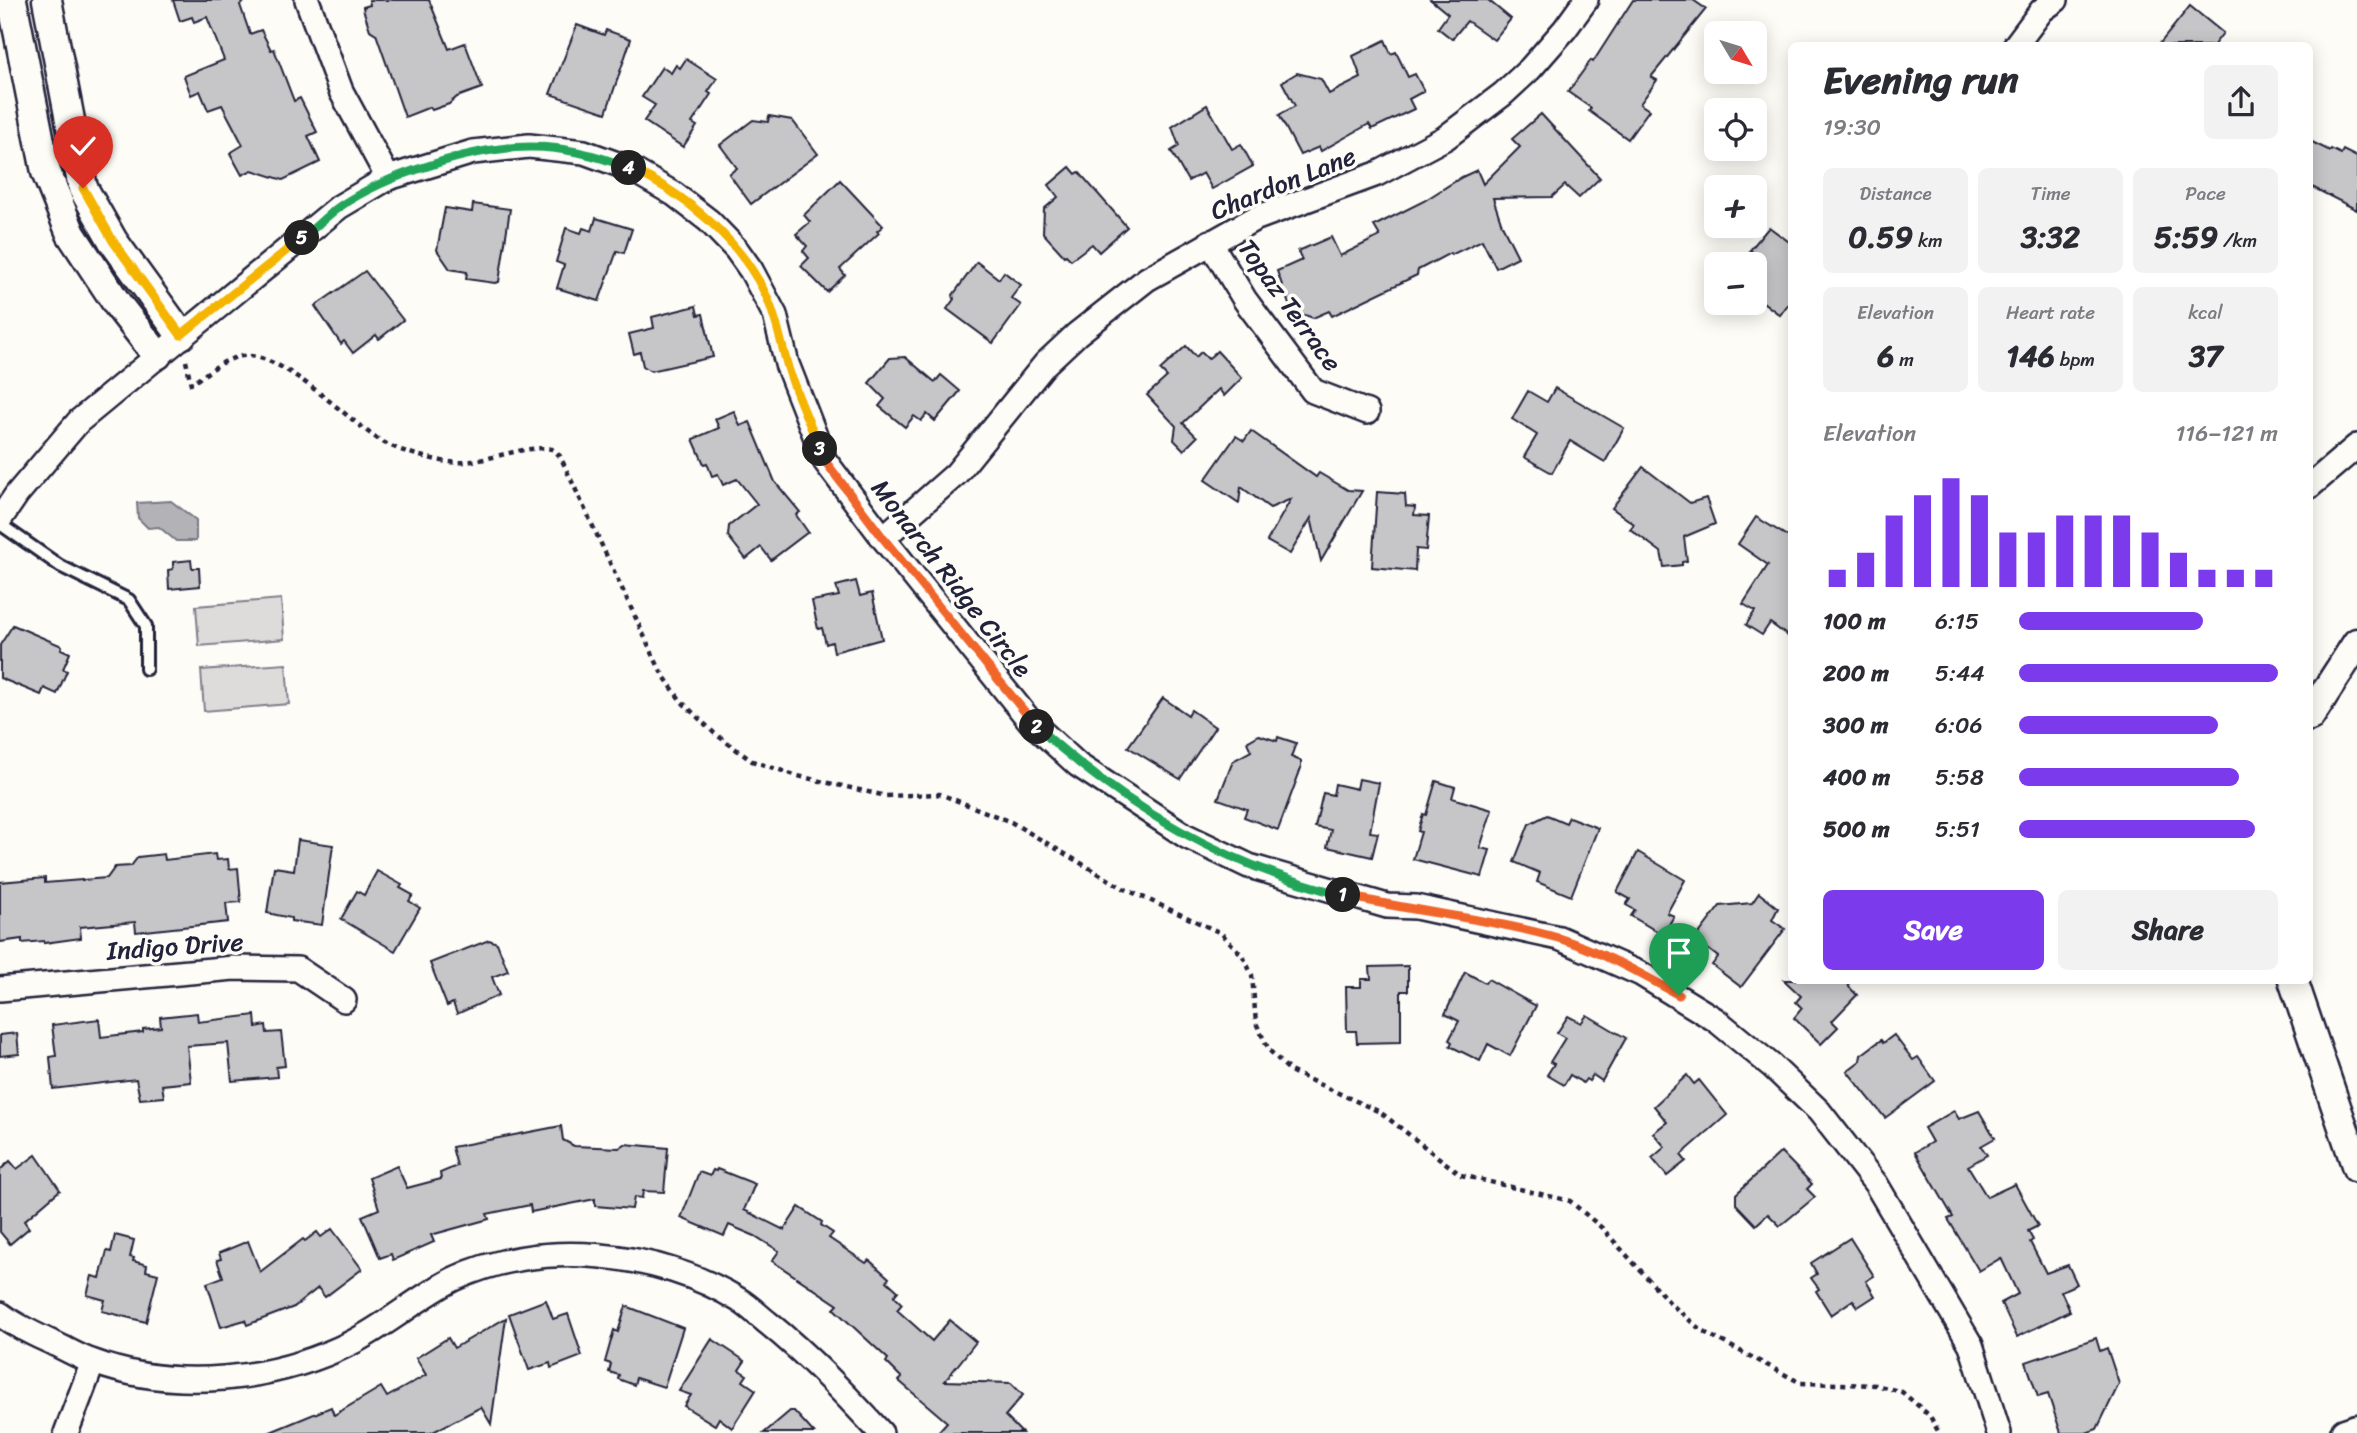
<!DOCTYPE html>
<html lang="en">
<head>
<meta charset="utf-8">
<style>
	body { margin:0; font-family:Sriracha,sans-serif; background:#f2f2f3; color:#2b2b33; height:100vh; display:flex; flex-direction:column; font-size:26px; white-space:nowrap }
	* { box-sizing:border-box; margin:0 }
	p { font-size:23px; color:#7c7c81 }
	.icon { flex:none; width:38px; height:38px; fill:none; stroke:currentColor; stroke-width:2; stroke-linecap:round; stroke-linejoin:round }
	.map { position:relative; flex:1; overflow:hidden }
	.panel { position:absolute; left:1788px; top:42px; width:525px; height:942px; display:flex; flex-direction:column; background:#fff; border-radius:10px; box-shadow:0 4px 18px #0003 }
	.panel>* { flex:none }
	.needle { width:46px; rotate:128deg }
	.tools { position:absolute; left:1704px; top:21px; display:grid; gap:14px }
	.tools a { display:grid; place-items:center; width:63px; height:63px; border-radius:10px; background:#fff; box-shadow:0 4px 18px #0003; font-size:35px }
	.pin { position:absolute; display:grid; place-items:center; width:60px; height:60px; color:#fff; margin:-72px -30px; border-radius:50% 50% 50% 0; rotate:-45deg; box-shadow:0 0 7px #0007 }
	.pin .icon { rotate:45deg }
	.km { position:absolute; width:35px; height:35px; margin:-18px; border-radius:50%; background:#222; color:#fff; font-size:19px; line-height:35px; text-align:center }
	.round { display:grid; place-items:center; flex:none; width:74px; height:74px; border-radius:10px; background:#f2f2f3 }
	.headline { display:flex; align-items:center; justify-content:space-between; height:119px; padding:0 35px }
	h1 { font-size:38px; font-weight:800; line-height:52px }
	.stats { display:grid; grid-template-columns:repeat(3,1fr); gap:10px; height:119px; padding:7px 35px }
	.stats div { display:grid; align-content:center; border-radius:10px; background:#f2f2f3; text-align:center }
	.stats b { font-size:30px; font-weight:800 }
	.stats small { font-size:19px; font-weight:400 }
	.stats p { font-size:19px }
	.chart { height:196px; padding:14px 35px }
	.chart p { display:flex; justify-content:space-between }
	.chart svg { width:100%; height:126px; margin-top:7px; stroke:#7c3aed; stroke-width:6 }
	.action { display:flex; gap:14px; margin-top:auto; padding:14px 35px }
	.action a { flex:1; height:80px; border-radius:10px; background:#7c3aed; color:#fff; font-size:28px; font-weight:800; line-height:80px; text-align:center }
	.action a+a { background:#f2f2f3; color:#2b2b33 }
	ul { padding:0 35px; list-style:none; font-size:23px }
	li { display:grid; grid-template-columns:112px 84px 1fr; align-items:center; height:52px }
	li i { height:18px; border-radius:9px; background:#7c3aed }
	.map>svg:first-child { display:block }
</style>
</head>
<body>
<div class="map">
<svg width="2357" height="1433" viewBox="0 0 2357 1433">
	<rect width="100%" height="100%" fill="#fdfcf7"/>
	<filter id="ink" filterUnits="userSpaceOnUse"><feTurbulence type="fractalNoise" baseFrequency=".0143" numOctaves="2"/><feDisplacementMap in="SourceGraphic" scale="14" xChannelSelector="R" yChannelSelector="G"/><feConvolveMatrix kernelMatrix="1 2 1 2 8 2 1 2 1" color-interpolation-filters="sRGB"/></filter>
	<g filter="url(#ink)">
		<g fill="#dddcdb" stroke="#807f8b" stroke-width="2">
			<polygon points="281,599 284,639 199,646 196,606"/>
			<polygon points="286,664 289,704 204,711 201,670"/>
		</g>
		<polygon fill="#b2b2b7" stroke="#787885" stroke-width="2" points="171,501 196,520 196,541 176,541 159,527 148,528 138,518 137,503"/>
		<g fill="#c6c6c8" stroke="#22223b" stroke-width="2">
			<polygon points="173,0 247,0 240,5 250,34 261,30 271,50 274,49 294,101 300,98 317,132 308,136 320,162 283,180 252,170 242,175 230,153 243,145 222,105 208,110 200,91 191,95 184,76 224,60 207,17 194,22 192,17 180,21"/>
			<polygon points="369,0 429,0 449,49 465,43 482,88 457,97 449,104 432,110 430,107 405,117 376,34 370,30 364,12 363,7 370,5"/>
			<polygon points="1431,0 1488,0 1511,19 1494,40 1467,21 1452,39 1438,28 1448,14"/>
			<polygon points="1633,0 1693,0 1706,9 1651,77 1657,80 1640,104 1649,110 1628,139 1589,111 1591,108 1568,92 1591,60 1593,62"/>
			<polygon points="2190,6 2223,33 2213,46 2158,46"/>
			<polygon points="577,25 604,35 606,30 631,39 606,113 550,94"/>
			<polygon points="1385,40 1391,54 1396,52 1408,77 1415,74 1424,91 1409,99 1414,109 1372,129 1369,124 1321,151 1319,147 1300,155 1279,115 1295,106 1282,82 1297,73 1321,79 1329,94 1361,78 1353,56"/>
			<polygon points="686,59 717,79 708,92 711,94 692,123 697,126 683,147 644,121 655,105 642,97 662,67 671,73 676,65 680,68"/>
			<polygon points="1207,105 1232,149 1241,144 1253,166 1212,189 1203,173 1188,181 1171,151 1179,146 1172,127"/>
			<polygon points="1541,114 1600,178 1579,198 1565,185 1552,197 1493,198 1502,225 1518,257 1496,268 1482,240 1451,255 1450,253 1418,270 1417,275 1332,316 1329,311 1313,318 1291,310 1277,271 1302,260 1298,251 1331,237 1340,256 1380,236 1374,226 1424,201 1462,177 1477,170 1483,184 1520,147 1512,139"/>
			<polygon points="769,116 792,120 818,154 751,204 729,174 737,168 720,145 753,120 768,122"/>
			<polygon points="2310,141 2330,151 2331,149 2341,154 2343,150 2357,157 2357,210 2310,186"/>
			<polygon points="1070,167 1076,174 1079,172 1127,227 1099,252 1092,244 1071,260 1066,255 1064,256 1043,233 1044,209 1058,197 1049,185"/>
			<polygon points="840,180 883,226 877,231 879,233 840,269 845,275 827,292 801,266 809,258 803,251 807,246 796,234 810,222 804,215"/>
			<polygon points="473,204 510,209 499,282 495,283 466,279 467,272 450,269 437,250 445,208 472,212"/>
			<polygon points="596,218 632,229 624,253 617,251 599,301 557,288 564,265 556,262 566,228 581,233 583,228 592,231"/>
			<polygon points="1769,227 1792,244 1792,299 1780,315 1755,296 1755,254 1750,250"/>
			<polygon points="977,262 999,279 1004,272 1021,285 1011,298 1021,305 993,343 947,309 954,299 953,295"/>
			<polygon points="365,271 403,320 379,339 376,335 353,353 344,341 341,344 315,306"/>
			<polygon points="696,306 698,315 703,314 713,357 651,371 643,366 640,352 634,354 629,334 654,328 652,317"/>
			<polygon points="1186,346 1196,357 1201,352 1208,359 1217,351 1242,378 1224,396 1219,389 1183,423 1197,437 1184,450 1174,440 1176,426 1147,395 1167,377 1160,370"/>
			<polygon points="905,357 935,382 941,375 960,391 935,421 927,414 921,421 914,416 905,427 879,406 885,399 869,383 890,358"/>
			<polygon points="1555,388 1624,428 1605,462 1570,441 1552,473 1524,457 1537,435 1512,419 1528,391 1547,402"/>
			<polygon points="734,411 740,426 750,422 775,482 800,512 796,515 808,532 771,560 761,547 746,559 728,536 729,526 757,504 737,479 723,485 718,474 712,476 707,463 704,464 693,439 719,428 715,419"/>
			<polygon points="1251,431 1316,477 1319,473 1348,490 1362,491 1321,561 1311,518 1290,554 1267,541 1291,499 1270,508 1241,487 1239,503 1205,480 1236,436 1244,441"/>
			<polygon points="1643,467 1690,503 1706,498 1715,524 1684,537 1687,561 1682,562 1682,565 1664,567 1661,552 1630,529 1634,524 1612,508"/>
			<polygon points="1377,492 1405,494 1406,506 1415,507 1414,515 1429,516 1426,550 1416,549 1415,571 1372,567"/>
			<polygon points="1756,517 1792,539 1792,639 1770,623 1762,635 1746,625 1755,611 1743,604 1768,565 1738,544"/>
			<polygon points="191,560 192,568 199,568 200,586 169,589 168,570 173,569 173,562"/>
			<polygon points="856,581 860,596 872,593 882,639 834,652 832,642 826,644 822,628 818,629 812,601 839,596 836,586"/>
			<polygon points="13,625 62,646 61,649 70,653 63,669 67,671 57,694 44,688 41,695 0,678 0,645"/>
			<polygon points="1163,698 1188,715 1191,710 1215,727 1180,779 1128,747"/>
			<polygon points="1259,735 1277,741 1278,737 1296,743 1291,757 1301,761 1301,768 1278,830 1244,817 1247,809 1218,799 1233,761 1251,751 1247,742"/>
			<polygon points="1359,779 1379,783 1370,832 1378,833 1372,857 1327,847 1331,830 1315,827 1323,793 1333,795 1335,784 1357,789"/>
			<polygon points="1436,781 1455,787 1452,798 1492,810 1480,848 1490,850 1482,877 1413,859 1421,832 1418,831 1423,814 1426,815"/>
			<polygon points="1547,815 1566,823 1569,817 1598,828 1571,896 1537,882 1540,873 1514,862 1529,824"/>
			<polygon points="298,840 333,845 322,925 291,921 291,918 267,913 274,867 294,870"/>
			<polygon points="1638,852 1685,880 1667,913 1674,916 1663,935 1631,916 1635,910 1626,905 1630,899 1617,892"/>
			<polygon points="164,854 165,860 215,854 216,860 228,859 229,869 238,868 241,902 226,903 228,922 136,932 135,922 80,927 81,938 44,943 44,941 22,943 22,939 0,942 0,882 45,878 45,883 107,878 115,867 131,866 138,857"/>
			<polygon points="377,871 402,885 400,888 413,895 409,901 420,908 395,951 341,919 357,891 364,895"/>
			<polygon points="1759,893 1778,908 1772,920 1785,929 1741,987 1712,965 1718,957 1695,939 1720,906 1752,903"/>
			<polygon points="489,940 497,943 508,971 492,977 499,995 457,1014 453,1003 447,1006 430,963"/>
			<polygon points="1408,966 1408,991 1401,991 1401,1042 1357,1043 1356,1031 1347,1031 1346,987 1361,987 1361,979 1371,979 1370,967"/>
			<polygon points="1465,972 1485,983 1488,979 1536,1006 1510,1056 1488,1044 1480,1061 1450,1046 1452,1042 1449,1040 1459,1021 1445,1014"/>
			<polygon points="1784,980 1848,980 1849,987 1857,995 1832,1021 1838,1027 1821,1044 1794,1018 1802,1008 1796,1002 1801,996"/>
			<polygon points="197,1013 198,1022 255,1015 256,1027 266,1025 267,1033 281,1032 285,1066 276,1067 277,1077 232,1081 228,1043 187,1046 191,1082 162,1085 164,1097 140,1099 136,1079 53,1089 50,1057 56,1056 52,1025 99,1019 101,1037 143,1032 143,1029 161,1027 160,1017"/>
			<polygon points="1587,1015 1626,1038 1602,1081 1593,1075 1589,1081 1586,1079 1583,1083 1570,1075 1564,1085 1547,1075 1554,1064 1550,1062 1565,1038 1557,1033 1568,1016 1581,1023"/>
			<polygon points="17,1033 19,1054 0,1056 0,1035"/>
			<polygon points="1894,1035 1913,1060 1918,1057 1935,1081 1885,1118 1847,1071 1860,1061 1861,1055 1881,1040 1883,1043"/>
			<polygon points="1687,1075 1694,1084 1699,1080 1727,1115 1681,1155 1686,1161 1667,1176 1652,1158 1665,1147 1653,1133 1667,1122 1654,1106"/>
			<polygon points="1954,1111 1959,1119 1979,1111 1995,1138 1981,1146 1987,1155 1968,1166 1987,1197 2015,1184 2038,1226 2028,1231 2033,1240 2030,1242 2046,1273 2068,1265 2077,1284 2061,1291 2070,1311 2017,1337 2001,1303 2018,1294 2001,1258 1979,1271 1948,1219 1953,1217 1915,1152 1932,1142 1924,1128"/>
			<polygon points="561,1126 563,1140 574,1146 619,1148 625,1144 668,1148 664,1192 643,1191 642,1198 634,1197 632,1209 595,1206 595,1199 531,1212 530,1205 487,1214 489,1219 431,1235 434,1242 393,1260 391,1254 380,1258 362,1216 379,1209 369,1178 397,1166 407,1188 441,1179 440,1173 457,1166 452,1147"/>
			<polygon points="1781,1152 1812,1184 1807,1189 1815,1197 1780,1226 1768,1214 1756,1225 1736,1204 1736,1194"/>
			<polygon points="36,1155 60,1190 24,1221 29,1228 10,1244 0,1232 0,1170 10,1161 17,1169"/>
			<polygon points="717,1169 755,1184 744,1210 784,1230 799,1207 822,1222 821,1225 833,1233 829,1238 866,1263 869,1260 889,1278 887,1281 898,1291 894,1296 902,1304 897,1310 932,1341 950,1320 976,1342 945,1381 1011,1383 1023,1395 1005,1416 1022,1433 937,1433 947,1422 899,1381 902,1378 886,1362 888,1359 834,1309 838,1305 772,1261 779,1251 755,1236 729,1225 724,1236 681,1218 699,1172 710,1176 713,1170 716,1171"/>
			<polygon points="332,1229 362,1269 325,1297 318,1288 294,1307 247,1325 245,1320 221,1327 207,1283 223,1277 217,1260 221,1259 219,1253 248,1241 260,1272 303,1239 305,1241 317,1232 321,1237"/>
			<polygon points="115,1235 134,1240 130,1257 134,1258 133,1261 147,1265 146,1271 158,1274 146,1322 102,1311 105,1300 87,1295 92,1276 100,1278 107,1251 111,1252"/>
			<polygon points="1850,1238 1874,1276 1866,1281 1875,1296 1858,1307 1853,1300 1831,1315 1816,1291 1819,1289 1811,1278 1817,1274 1811,1263"/>
			<polygon points="546,1300 553,1319 568,1314 582,1356 551,1368 550,1363 529,1370 509,1314"/>
			<polygon points="626,1306 683,1328 664,1387 636,1378 634,1385 618,1379 619,1375 609,1372 611,1364 605,1362 614,1330 618,1332"/>
			<polygon points="506,1318 491,1424 481,1407 431,1433 268,1433 331,1407 334,1415 381,1387 387,1397 426,1375 416,1358 448,1338 454,1348"/>
			<polygon points="2096,1338 2100,1351 2107,1348 2119,1384 2097,1429 2086,1433 2061,1433 2048,1394 2038,1397 2026,1362"/>
			<polygon points="712,1339 745,1361 739,1370 747,1375 743,1381 756,1390 732,1428 719,1418 715,1425 684,1406 691,1395 679,1391"/>
			<polygon points="790,1411 794,1411 814,1433 764,1433"/>
		</g>
		<g fill="none" stroke-linecap="round" stroke-linejoin="round">
			<g stroke="#22223b" stroke-width="16">
				<polyline id="service" points="0,524 60,566 129,600 146,626 146,669"/>
			</g>
			<g stroke="#22223b" stroke-width="28">
				<g id="minor">
					<polyline points="307,0 341,91 388,178"/>
					<polyline points="2015,46 2042,10 2056,0"/>
					<polyline points="1210,242 1245,300 1313,391 1367,412"/>
					<polyline points="2310,486 2357,446"/>
					<polyline points="0,519 17,494 79,421 339,207 388,178 473,152 529,146 584,152 631,169 674,194 709,221 736,249 751,270 775,315 787,364 825,461 883,538 1030,721 1078,765 1186,836 1249,866 1387,906 1416,907 1559,938 1641,974 1716,1020 1772,1066 1819,1111 1876,1184 1971,1345 1999,1433"/>
					<polyline points="883,538 956,474 1045,364 1077,334 1147,279 1254,219 1377,174 1445,138 1503,94 1530,69 1565,29 1586,0"/>
					<polyline points="0,989 234,968 298,969 344,1000"/>
					<path d="M0,1314C17,1327 36,1335 55,1344C68,1350 81,1358 94,1362C175,1392 274,1381 351,1343C387,1325 418,1297 454,1279C539,1238 660,1251 739,1300C749,1306 758,1315 768,1323C809,1356 845,1394 881,1433"/>
					<polyline points="66,1433 93,1362"/>
				</g>
			</g>
			<g stroke="#22223b" stroke-width="33">
				<g id="tertiary">
					<polyline points="12,0 46,172 71,234 118,305 157,355"/>
					<polyline points="47,0 83,188 113,241 181,335"/>
					<polyline points="2310,716 2357,643"/>
					<polyline points="2293,980 2357,1168"/>
					<polyline points="2345,1433 2357,1429"/>
				</g>
			</g>
			<path stroke="#22223b" stroke-width="4.5" stroke-dasharray="5 5" stroke-linecap="butt" d="M186,361L191,384C206,374 223,359 242,356C282,351 347,420 381,441C399,451 422,457 442,461C482,468 515,444 552,449L560,456L661,672L681,701L714,733L752,761L798,776L886,796L940,794L1011,822L1123,888L1221,933L1243,956L1252,975L1256,1023L1269,1050L1290,1071L1380,1112L1461,1175L1570,1201L1602,1228L1670,1303L1702,1331L1801,1383L1876,1385L1902,1392L1930,1416L1939,1433"/>
			<use href="#service" stroke="#fdfcf7" stroke-width="10"/>
			<use href="#minor" stroke="#fdfcf7" stroke-width="23"/>
			<use href="#tertiary" stroke="#fdfcf7" stroke-width="28"/>
		</g>
	</g>
	<g fill="none" stroke-linecap="round" stroke-linejoin="round" filter="url(#ink)">
		<g stroke="#fff" stroke-width="14">
			<path id="split-1" d="M1343,895C1414,912 1488,918 1558,938C1601,951 1641,974 1679,995"/>
		</g>
		<g stroke="#fff" stroke-width="14">
			<path id="split-2" d="M1037,727C1127,809 1225,865 1343,895"/>
		</g>
		<g stroke="#fff" stroke-width="14">
			<polyline id="split-3" points="820,449 825,461 883,538 1037,727"/>
		</g>
		<g stroke="#fff" stroke-width="14">
			<path id="split-4" d="M629,168C684,193 738,238 765,293C776,316 780,339 787,364C795,393 809,421 820,449"/>
		</g>
		<g stroke="#fff" stroke-width="14">
			<path id="split-5" d="M302,238C315,228 326,216 339,207C368,187 398,175 431,165C503,142 558,139 629,168"/>
		</g>
		<g stroke="#fff" stroke-width="14">
			<polyline id="split-6" points="83,188 113,241 181,335 302,238"/>
		</g>
		<use href="#split-1" stroke="#f0652b" stroke-width="9"/>
		<use href="#split-2" stroke="#22a559" stroke-width="9"/>
		<use href="#split-3" stroke="#f0652b" stroke-width="9"/>
		<use href="#split-4" stroke="#f5b400" stroke-width="9"/>
		<use href="#split-5" stroke="#22a559" stroke-width="9"/>
		<use href="#split-6" stroke="#f5b400" stroke-width="9"/>
	</g>
	<g text-anchor="middle" dominant-baseline="central" stroke-width="7" stroke-linejoin="round" paint-order="stroke">
		<g font-size="26" fill="#22223b" stroke="#fdfcf7">
			<text transform="translate(1283 183) rotate(-22)">Chardon Lane</text>
			<text transform="translate(1290 305) rotate(54)">Topaz Terrace</text>
			<text transform="translate(952 578) rotate(52)">Monarch Ridge Circle</text>
			<text transform="translate(175 946) rotate(-4)">Indigo Drive</text>
		</g>
	</g>
</svg>
<div class="tools">
<a><svg class="needle" viewBox="-14 -14 28 28"><path d="M0-13l5 13h-10z" fill="#e53935"/><path d="M0 13l5-13h-10z" fill="#7c7c81"/></svg></a>
<a><svg class="icon" aria-label="locate" viewBox="0 0 24 24"><circle cx="12" cy="12" r="6"/><path d="M12 2v4M12 18v4M2 12h4M18 12h4"/></svg></a>
<a>+</a>
<a>−</a>
</div>
<div class="pin" style="left:1679px;top:995px;background:#1e9e55"><svg class="icon" aria-label="arrive" viewBox="0 0 24 24"><path d="M6 21V4h12l-3 4 3 4H6"/></svg></div>
<div class="pin" style="left:83px;top:188px;background:#d93025"><svg class="icon" aria-label="check" viewBox="0 0 24 24"><path d="M5 12l5 5 9-10"/></svg></div>
<b class="km" style="left:1343px;top:895px">1</b>
<b class="km" style="left:1037px;top:727px">2</b>
<b class="km" style="left:820px;top:449px">3</b>
<b class="km" style="left:629px;top:168px">4</b>
<b class="km" style="left:302px;top:238px">5</b>
<section class="panel">
<div class="headline"><div><h1>Evening run</h1><p>19:30</p></div><a class="round"><svg class="icon" aria-label="share" viewBox="0 0 24 24"><path d="M12 15V3M7 8l5-5 5 5M5 13v7h14v-7"/></svg></a></div>
<div class="stats">
<div><p>Distance</p><b>0.59<small> km</small></b></div>
<div><p>Time</p><b>3:32</b></div>
<div><p>Pace</p><b>5:59<small> /km</small></b></div>
</div>
<div class="stats">
<div><p>Elevation</p><b>6<small> m</small></b></div>
<div><p>Heart rate</p><b>146<small> bpm</small></b></div>
<div><p>kcal</p><b>37</b></div>
</div>
<div class="chart"><p><span>Elevation</span>116–121 m</p>
<svg viewBox="0 0 160 44" preserveAspectRatio="none"><path d="M5 44V38M15 44V32M25 44V19M35 44V12M45 44V6M55 44V12M65 44V25M75 44V25M85 44V19M95 44V19M105 44V19M115 44V25M125 44V32M135 44V38M145 44V38M155 44V38"/></svg>
</div>
<ul>
<li><b>100 m</b>6:15<i style="width:71%"></i></li>
<li><b>200 m</b>5:44<i style="width:100%"></i></li>
<li><b>300 m</b>6:06<i style="width:77%"></i></li>
<li><b>400 m</b>5:58<i style="width:85%"></i></li>
<li><b>500 m</b>5:51<i style="width:91%"></i></li>
</ul>
<div class="action"><a>Save</a><a>Share</a></div>
</section>
</div>
</body>
</html>
